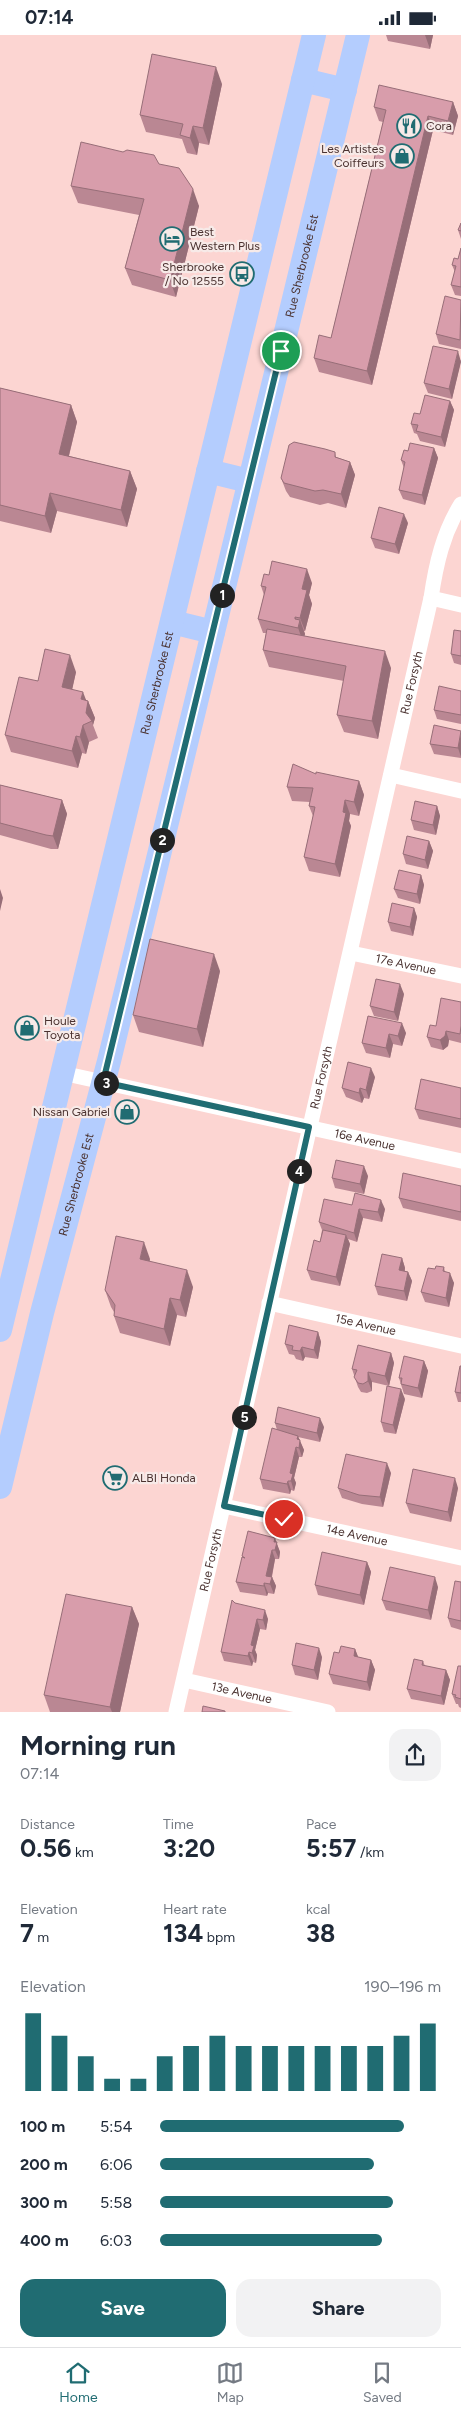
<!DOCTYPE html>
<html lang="en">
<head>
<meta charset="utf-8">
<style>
	body { margin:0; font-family:Figtree,sans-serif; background:#f2f2f3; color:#1f2937; height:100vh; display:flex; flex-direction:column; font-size:19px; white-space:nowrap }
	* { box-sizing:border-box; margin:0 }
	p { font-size:16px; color:#747a83 }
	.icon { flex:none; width:28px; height:28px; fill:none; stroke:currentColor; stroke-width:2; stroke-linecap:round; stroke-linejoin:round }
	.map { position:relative; height:1677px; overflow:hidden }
	.details { display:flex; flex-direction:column; background:#fff; flex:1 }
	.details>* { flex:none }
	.pin { position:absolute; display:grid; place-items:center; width:42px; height:42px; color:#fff; margin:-21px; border:2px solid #fff; border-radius:50%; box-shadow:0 1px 5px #0007 }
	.km { position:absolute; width:25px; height:25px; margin:-12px; border-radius:50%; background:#222; color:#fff; font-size:14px; line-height:25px; text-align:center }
	.round { display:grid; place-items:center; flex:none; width:52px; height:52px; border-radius:15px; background:#f2f2f3 }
	.summary { display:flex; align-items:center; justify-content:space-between; height:85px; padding:0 20px }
	h1 { font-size:28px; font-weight:700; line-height:38px }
	.figures { display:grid; grid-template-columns:repeat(3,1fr); gap:8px; height:85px; padding:5px 20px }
	.figures div { display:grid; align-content:center }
	.figures b { font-size:25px; font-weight:700 }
	.figures small { font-size:14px; font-weight:400 }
	.figures p { font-size:14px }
	.chart { height:140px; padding:10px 20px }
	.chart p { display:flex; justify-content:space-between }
	.chart svg { width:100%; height:90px; margin-top:5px; stroke:#206c72; stroke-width:6 }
	.button { display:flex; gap:10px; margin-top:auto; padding:10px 20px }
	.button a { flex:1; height:58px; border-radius:15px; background:#206c72; color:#fff; font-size:20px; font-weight:700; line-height:58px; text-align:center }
	.button a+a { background:#f2f2f3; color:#1f2937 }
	ul { padding:0 20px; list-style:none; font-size:16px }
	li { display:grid; grid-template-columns:80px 60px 1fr; align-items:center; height:38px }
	li i { height:12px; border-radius:6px; background:#206c72 }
	.status { display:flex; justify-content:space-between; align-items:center; height:35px; padding:0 25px; background:#fff; direction:ltr }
	.status svg { height:14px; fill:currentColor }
	.menu { display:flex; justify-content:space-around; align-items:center; height:70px; border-top:1px solid #e0e1e3; background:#fff; font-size:14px; color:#747a83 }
	.menu a { display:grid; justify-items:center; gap:2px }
	.menu .on { color:#206c72 }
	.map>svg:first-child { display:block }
</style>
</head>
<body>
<div class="status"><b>07:14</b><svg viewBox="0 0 49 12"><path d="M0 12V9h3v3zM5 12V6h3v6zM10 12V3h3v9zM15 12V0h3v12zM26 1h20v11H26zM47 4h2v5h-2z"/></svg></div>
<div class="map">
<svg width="461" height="1677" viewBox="0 0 461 1677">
	<rect width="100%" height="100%" fill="#fcd5d2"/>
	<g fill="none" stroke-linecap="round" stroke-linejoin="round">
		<g stroke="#fff" stroke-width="15">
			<polyline points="431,563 461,570"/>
			<polyline points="391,740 461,756"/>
			<path id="s1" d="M351,918L461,941"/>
			<path id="s2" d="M62,1038L461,1126"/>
			<path id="s3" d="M269,1268L461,1311"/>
			<path id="s4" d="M224,1471L461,1523"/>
			<path id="s5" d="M184,1645L328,1677"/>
			<path id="s6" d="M176,1677L431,563C436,529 443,498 461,469"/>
		</g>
		<g stroke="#b4cdfe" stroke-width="24">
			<polyline points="303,45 345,55"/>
			<polyline points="208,436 249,446"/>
			<polyline points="172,587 213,597"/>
			<path id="s7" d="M0,1295L314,0"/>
			<path id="s8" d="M0,1452L42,1278L109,1026L358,0"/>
		</g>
	</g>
	<g fill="#ba8793">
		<polygon points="386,0 433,0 430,14 388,6"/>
		<polygon points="222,49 209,110 199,108 197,120 187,118 182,104 146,97 140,80"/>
		<polygon points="453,67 458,81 453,100 433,95 372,350 319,337 314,323 331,303 383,87 379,86 374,72"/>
		<polygon points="159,129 199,171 176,262 132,250 125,233 139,180 78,168 71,151"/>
		<polygon points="461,188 461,204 458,195"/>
		<polygon points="461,213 461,261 455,260 451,250 455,237 452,230 458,224"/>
		<polygon points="461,265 461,314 439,309 436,299"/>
		<polygon points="461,325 452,364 428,358 424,348"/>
		<polygon points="0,353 71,370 77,387 69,421 130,436 137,454 127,492 57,476 51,498 0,486"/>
		<polygon points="450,366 454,375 445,412 420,406 417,399 414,398 411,389 420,379"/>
		<polygon points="434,413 438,423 425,470 403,464 399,455 404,433 401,425 408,416"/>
		<polygon points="335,417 336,422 350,427 355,440 346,473 328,468 320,470 290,462 286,456 281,443"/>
		<polygon points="408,488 399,519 375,513 371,503"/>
		<polygon points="312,548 309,560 312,569 305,596 304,596 305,599 304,601 391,633 378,704 344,697 337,680 344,646 269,632 263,615 266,598 263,598 258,584 264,560 261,551"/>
		<polygon points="461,596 461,630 454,628 451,619"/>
		<polygon points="76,637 72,654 86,665 88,666 95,683 93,690 98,703 89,707 86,719 82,718 78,733 11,717 5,700 38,646"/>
		<polygon points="461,656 461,689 437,684 434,675"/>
		<polygon points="461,696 461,723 434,719 430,709"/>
		<polygon points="316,739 359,746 364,760 359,781 350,779 349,786 351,791 340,842 309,836 304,822 313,781 309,771 310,767 292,766 287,752"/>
		<polygon points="0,750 62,765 67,779 58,814 51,814 0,800"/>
		<polygon points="437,771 440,781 436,800 414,795 411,785"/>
		<polygon points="429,806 433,816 428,834 406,829 403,819"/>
		<polygon points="421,840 424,850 420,869 398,863 394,854"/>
		<polygon points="414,873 417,882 413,901 391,896 388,887"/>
		<polygon points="220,936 203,1012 139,997 133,980"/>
		<polygon points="404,959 398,986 374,981 370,971"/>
		<polygon points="461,967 461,1008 449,1005 448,1011 443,1015 431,1012 427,1002 436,991"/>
		<polygon points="368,981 406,998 402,1011 393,1009 390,1023 366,1018 362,1008"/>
		<polygon points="375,1042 369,1064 364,1063 362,1068 346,1062 342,1053"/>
		<polygon points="461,1053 461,1093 419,1084 415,1074"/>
		<polygon points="368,1141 364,1159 335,1153 332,1143"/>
		<polygon points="461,1151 461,1186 403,1173 399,1163"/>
		<polygon points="352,1170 385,1174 382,1187 363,1183 357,1207 348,1204 350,1209 340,1251 311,1245 307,1235 320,1207 322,1195 319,1187"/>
		<polygon points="402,1223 405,1233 405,1236 408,1237 412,1246 407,1266 378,1260 375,1251"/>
		<polygon points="150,1224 149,1227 193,1252 186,1282 177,1280 170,1311 120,1298 114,1281 114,1277 111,1272 105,1255"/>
		<polygon points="444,1232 445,1237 454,1248 449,1272 425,1267 421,1257 435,1234"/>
		<polygon points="318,1297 321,1307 318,1324 305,1322 303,1326 296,1324 294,1320 289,1319 285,1309"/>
		<polygon points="391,1318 394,1328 389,1351 372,1347 372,1356 367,1358 361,1357 358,1352 352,1334"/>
		<polygon points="424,1326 428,1336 422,1363 404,1359 399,1343"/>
		<polygon points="461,1331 461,1367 458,1367 455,1357"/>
		<polygon points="405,1364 396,1399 384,1397 381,1387"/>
		<polygon points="275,1388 324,1392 320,1407 298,1402 304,1415 302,1422 299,1422 294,1443 296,1448 294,1456 291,1455 290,1459 263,1454 260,1444 277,1395"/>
		<polygon points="391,1438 383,1472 362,1469 342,1463 338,1453"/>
		<polygon points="458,1453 451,1487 410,1478 406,1468"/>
		<polygon points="276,1507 280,1517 279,1524 275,1524 272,1542 276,1551 274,1559 268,1558 267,1561 240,1557 236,1547 243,1522 242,1521"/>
		<polygon points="367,1527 371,1537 364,1570 318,1560 315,1550"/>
		<polygon points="461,1547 461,1595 451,1592 448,1583"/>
		<polygon points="438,1552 431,1585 386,1575 382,1565"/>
		<polygon points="235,1568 268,1584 266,1595 260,1594 255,1615 257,1620 256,1628 253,1627 252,1631 224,1626 221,1617"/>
		<polygon points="132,1572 139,1589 120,1677 50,1677 44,1660"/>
		<polygon points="355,1614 358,1622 371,1625 375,1635 370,1656 333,1649 329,1639 339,1618"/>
		<polygon points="322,1622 318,1645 295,1640 292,1630"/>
		<polygon points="423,1626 425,1631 446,1635 450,1645 444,1670 411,1664 407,1654"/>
		<polygon points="461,1631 461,1673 459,1672 458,1669 456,1669 452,1659"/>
	</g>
	<g fill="#976e78">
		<polygon points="425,0 433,0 430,14"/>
		<polygon points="216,32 222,49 209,110 203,93"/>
		<polygon points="453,67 458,81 453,100 448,86"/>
		<polygon points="428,81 433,95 372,350 367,336"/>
		<polygon points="193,91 199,108 197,120 190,103"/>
		<polygon points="193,154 199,171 176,262 170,245"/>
		<polygon points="458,316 461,327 452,364 449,354"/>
		<polygon points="450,366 454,375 445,412 441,402"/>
		<polygon points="71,370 77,387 65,436 59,419"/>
		<polygon points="434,413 438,423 425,470 422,460"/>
		<polygon points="350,427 355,440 346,473 341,459"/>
		<polygon points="130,436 137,454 127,492 121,475"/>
		<polygon points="50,458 57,476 51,498 45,481"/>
		<polygon points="404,479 408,488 399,519 395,509"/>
		<polygon points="307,534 312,548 309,560 312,569 305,596 300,583 302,554"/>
		<polygon points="295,582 299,591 300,585 305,599 303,607 295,584"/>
		<polygon points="385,616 391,633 378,704 372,686"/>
		<polygon points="70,620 76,637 69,669 62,652"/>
		<polygon points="83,657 88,670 88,666 95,683 93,690 92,686 89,687 81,664"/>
		<polygon points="83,690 89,707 86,719 80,702"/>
		<polygon points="461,699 461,722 458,713"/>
		<polygon points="76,701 82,718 78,733 72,716"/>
		<polygon points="359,746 364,760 359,781 354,767"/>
		<polygon points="62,765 67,779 58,814 53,801"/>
		<polygon points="345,765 350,779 349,786 351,791 340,842 335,829 343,777"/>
		<polygon points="437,771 440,781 436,800 433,790"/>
		<polygon points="429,806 433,816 428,834 425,825"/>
		<polygon points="421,840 424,850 420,869 417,859"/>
		<polygon points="0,854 3,863 0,876"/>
		<polygon points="414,873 417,882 413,901 410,892"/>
		<polygon points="214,919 220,936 203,1012 197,994"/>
		<polygon points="400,949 404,959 398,986 394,977"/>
		<polygon points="402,988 406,998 402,1011 398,1001"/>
		<polygon points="446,996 449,1005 448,1011 443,1015 440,1005"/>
		<polygon points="389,999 393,1009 390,1023 386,1013"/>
		<polygon points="371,1033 375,1042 369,1064 366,1055"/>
		<polygon points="360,1053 364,1063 362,1068 359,1058"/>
		<polygon points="364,1131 368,1141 364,1159 360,1149"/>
		<polygon points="381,1165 385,1174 382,1187 378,1177"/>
		<polygon points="359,1174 363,1183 357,1207 354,1198"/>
		<polygon points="346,1200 350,1209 340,1251 336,1242"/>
		<polygon points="144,1207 150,1224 146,1242 140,1224"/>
		<polygon points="402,1223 405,1233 403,1244 399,1235"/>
		<polygon points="187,1235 193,1252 186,1282 180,1265"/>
		<polygon points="408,1237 412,1246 407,1266 404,1256"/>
		<polygon points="450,1238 454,1248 449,1272 446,1263"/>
		<polygon points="170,1263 177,1280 170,1311 164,1294"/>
		<polygon points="318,1297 321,1307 318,1324 314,1315"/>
		<polygon points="302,1312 305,1322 303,1326 300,1316"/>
		<polygon points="391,1318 394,1328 389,1351 385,1341"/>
		<polygon points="424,1326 428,1336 422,1363 418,1353"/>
		<polygon points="368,1337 372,1347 372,1356 368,1346"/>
		<polygon points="401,1354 405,1364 396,1399 393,1390"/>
		<polygon points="320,1383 324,1392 320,1407 317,1398"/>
		<polygon points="298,1401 304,1415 302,1422 299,1413 297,1404"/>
		<polygon points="296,1412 299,1422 294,1443 296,1448 294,1456 291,1446 290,1438"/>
		<polygon points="387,1428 391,1438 383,1472 380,1462"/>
		<polygon points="455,1443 458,1453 451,1487 448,1477"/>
		<polygon points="288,1446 291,1455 290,1459 287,1449"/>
		<polygon points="275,1503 280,1517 279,1524 275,1515 274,1507"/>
		<polygon points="272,1515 275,1524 270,1550 266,1541"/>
		<polygon points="367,1527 371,1537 364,1570 360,1560"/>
		<polygon points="272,1542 276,1551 274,1559 270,1549"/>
		<polygon points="435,1542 438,1552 431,1585 428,1575"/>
		<polygon points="264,1548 268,1558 267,1561 264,1551"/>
		<polygon points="132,1572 139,1589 120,1677 112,1677 110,1672"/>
		<polygon points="265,1575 268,1584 266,1595 263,1585"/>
		<polygon points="257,1584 260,1594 255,1615 257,1620 256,1628 252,1618 251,1610"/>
		<polygon points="319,1613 322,1622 318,1645 314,1635"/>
		<polygon points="355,1614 359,1624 354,1621"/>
		<polygon points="249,1617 253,1627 252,1631 248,1621"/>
		<polygon points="371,1625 375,1635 370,1656 367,1647"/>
		<polygon points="446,1635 450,1645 444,1670 441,1661"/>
	</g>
	<g fill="#d89dab" stroke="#976e78">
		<polygon points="152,19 216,32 203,93 193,91 190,103 180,100 183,89 140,80"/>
		<polygon points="379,50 453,67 448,86 428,81 367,336 314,323 319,300 331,303 386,75 374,72"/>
		<polygon points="81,107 123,117 127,115 154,120 159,129 179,133 193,154 170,245 125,233 144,164 71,151"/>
		<polygon points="461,188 461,196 458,195"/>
		<polygon points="461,213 461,252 451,250 456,231 452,230 454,223 458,224"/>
		<polygon points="445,261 461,265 460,305 436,299"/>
		<polygon points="433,311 458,316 449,354 424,348"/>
		<polygon points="0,353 71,370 59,419 130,436 121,475 50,458 45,481 0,470"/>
		<polygon points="425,360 450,366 441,402 416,396 418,390 411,389 414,378 420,379"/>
		<polygon points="294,407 325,414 335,417 335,422 350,427 341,459 323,455 315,456 284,448 281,443 289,410"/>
		<polygon points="410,408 434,413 422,460 399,455 405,427 401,425 404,415 408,416"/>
		<polygon points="379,472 404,479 395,509 371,503"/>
		<polygon points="272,526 307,534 302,554 307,555 300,583 295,582 295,584 300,585 298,593 258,584 266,552 261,551 264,539 269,540"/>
		<polygon points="267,594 385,616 372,686 337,680 346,631 263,615"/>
		<polygon points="454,595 461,596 461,621 451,619"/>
		<polygon points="45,614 70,620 62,652 83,657 81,664 88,666 86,678 92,686 83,690 80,702 76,701 72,716 5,700 19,642 38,646"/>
		<polygon points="439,651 461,656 461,680 434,675"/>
		<polygon points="434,690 461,696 458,713 430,709"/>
		<polygon points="293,729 316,739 316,737 359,746 354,767 345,765 343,777 346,778 335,829 304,822 315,772 309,771 313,753 287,752"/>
		<polygon points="0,750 62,765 53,801 46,800 0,788"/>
		<polygon points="415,766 437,771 433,790 411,785"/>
		<polygon points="407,801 429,806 425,825 403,819"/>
		<polygon points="399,835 421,840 417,859 394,854"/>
		<polygon points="392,868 414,873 410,892 388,887"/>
		<polygon points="150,904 214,919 197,994 133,980"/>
		<polygon points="376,944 400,949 394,977 370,971"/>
		<polygon points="441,963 461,967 461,991 460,999 446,996 445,1001 440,1005 427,1002 430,990 436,991"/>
		<polygon points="368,981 402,988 398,1001 389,999 386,1013 362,1008"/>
		<polygon points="348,1027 371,1033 366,1055 360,1053 359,1058 342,1053"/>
		<polygon points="421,1044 461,1053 461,1084 415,1074"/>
		<polygon points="336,1125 364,1131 360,1149 332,1143"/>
		<polygon points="403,1138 461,1151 461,1177 399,1163"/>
		<polygon points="355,1158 381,1165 378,1177 359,1174 354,1198 319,1187 324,1164 352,1170"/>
		<polygon points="323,1195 346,1200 336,1242 307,1235 314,1205 320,1207"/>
		<polygon points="116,1201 144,1207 140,1224 187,1235 180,1265 170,1263 164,1294 114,1281 115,1270 105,1255"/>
		<polygon points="382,1219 402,1223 399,1235 408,1237 404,1256 375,1251"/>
		<polygon points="436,1231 444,1232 443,1236 450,1238 446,1263 421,1257 428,1233 435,1234"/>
		<polygon points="289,1290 318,1297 314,1315 302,1312 300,1316 292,1315 293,1311 285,1309"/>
		<polygon points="358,1310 391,1318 385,1341 368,1337 368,1346 363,1349 358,1348 354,1342 357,1335 352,1334"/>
		<polygon points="404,1321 424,1326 418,1353 401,1349 402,1343 399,1343"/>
		<polygon points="460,1331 461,1331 461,1358 455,1357"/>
		<polygon points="387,1351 401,1354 393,1390 381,1387"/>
		<polygon points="278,1372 320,1383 317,1398 275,1388"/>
		<polygon points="272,1393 298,1401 297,1404 300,1405 299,1413 296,1412 290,1438 293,1439 291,1446 288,1446 287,1449 260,1444"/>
		<polygon points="346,1419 387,1428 380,1462 359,1460 338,1453"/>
		<polygon points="413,1434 455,1443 448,1477 406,1468"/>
		<polygon points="248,1496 275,1503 274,1507 277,1507 275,1515 272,1515 266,1541 272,1542 270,1549 264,1548 264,1551 236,1547 242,1522 245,1523 242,1521"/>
		<polygon points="322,1517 367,1527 360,1560 315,1550"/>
		<polygon points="390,1532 435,1542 428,1575 382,1565"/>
		<polygon points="455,1546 461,1547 461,1586 448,1583"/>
		<polygon points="66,1559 132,1572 110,1672 44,1660"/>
		<polygon points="232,1565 235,1568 265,1575 263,1585 257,1584 251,1610 254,1611 252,1618 249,1617 248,1621 221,1617"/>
		<polygon points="296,1608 319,1613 314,1635 292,1630"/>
		<polygon points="341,1611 355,1614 354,1621 371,1625 367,1647 329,1639 334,1617 339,1618"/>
		<polygon points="414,1624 423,1626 422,1630 446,1635 441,1661 407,1654"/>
		<polygon points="458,1631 461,1631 461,1664 455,1662 456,1660 452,1659"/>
		<polygon points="203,1671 225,1676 225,1677 202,1677"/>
	</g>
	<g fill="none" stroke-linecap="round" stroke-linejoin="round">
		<g stroke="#fff" stroke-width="10">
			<polyline id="route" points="281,316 103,1047 309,1092 224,1471 284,1484"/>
		</g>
		<use href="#route" stroke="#206c72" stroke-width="6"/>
	</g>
	<defs>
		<g id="restaurant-ring" transform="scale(1.25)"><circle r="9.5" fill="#f7eae8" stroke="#206c72" stroke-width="1.5"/><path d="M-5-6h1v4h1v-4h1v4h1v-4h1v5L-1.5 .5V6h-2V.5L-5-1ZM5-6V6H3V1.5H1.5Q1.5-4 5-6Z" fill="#206c72"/></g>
		<g id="shop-ring" transform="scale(1.25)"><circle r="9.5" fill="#f7eae8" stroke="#206c72" stroke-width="1.5"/><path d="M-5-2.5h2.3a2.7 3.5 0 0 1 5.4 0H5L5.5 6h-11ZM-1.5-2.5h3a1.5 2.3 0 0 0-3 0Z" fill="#206c72"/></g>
		<g id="hotel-ring" transform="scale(1.25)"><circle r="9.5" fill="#f7eae8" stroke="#206c72" stroke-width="1.5"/><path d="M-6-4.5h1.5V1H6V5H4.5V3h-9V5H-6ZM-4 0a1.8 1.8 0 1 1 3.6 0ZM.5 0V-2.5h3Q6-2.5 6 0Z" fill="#206c72"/></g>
		<g id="bus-ring" transform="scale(1.25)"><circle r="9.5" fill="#f7eae8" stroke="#206c72" stroke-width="1.5"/><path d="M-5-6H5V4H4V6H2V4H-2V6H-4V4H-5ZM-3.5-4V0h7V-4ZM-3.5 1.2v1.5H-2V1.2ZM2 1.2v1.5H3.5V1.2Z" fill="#206c72"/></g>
		<g id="supermarket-ring" transform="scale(1.25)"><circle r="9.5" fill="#f7eae8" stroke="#206c72" stroke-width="1.5"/><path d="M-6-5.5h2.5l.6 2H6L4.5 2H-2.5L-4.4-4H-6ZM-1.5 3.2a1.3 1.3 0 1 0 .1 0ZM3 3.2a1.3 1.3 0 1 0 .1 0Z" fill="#206c72"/></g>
	</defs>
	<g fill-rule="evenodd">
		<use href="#restaurant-ring" x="409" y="91"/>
		<use href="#shop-ring" x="402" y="121"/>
		<use href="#hotel-ring" x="172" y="204"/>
		<use href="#bus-ring" x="242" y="239"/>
		<use href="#shop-ring" x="27" y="993"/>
		<use href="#shop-ring" x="127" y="1077"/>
		<use href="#supermarket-ring" x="115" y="1443"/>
	</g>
	<g text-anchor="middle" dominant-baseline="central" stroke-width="4.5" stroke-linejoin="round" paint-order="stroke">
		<g font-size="12" fill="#4a3230" stroke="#f7eae8" text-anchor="start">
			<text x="426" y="91">Cora</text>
			<text x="384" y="114" text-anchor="end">Les Artistes<tspan x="384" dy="14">Coiffeurs</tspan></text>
			<text x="190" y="197">Best<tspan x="190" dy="14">Western Plus</tspan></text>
			<text x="224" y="232" text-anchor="end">Sherbrooke<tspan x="224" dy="14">/ No 12555</tspan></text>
			<text x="44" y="986">Houle<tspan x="44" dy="14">Toyota</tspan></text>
			<text x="110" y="1077" text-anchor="end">Nissan Gabriel</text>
			<text x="132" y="1443">ALBI Honda</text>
		</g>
		<g font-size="12" fill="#4a3230" stroke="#f7eae8">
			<text stroke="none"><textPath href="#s8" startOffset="1258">Rue Sherbrooke Est</textPath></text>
			<text stroke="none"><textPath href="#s6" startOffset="1056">Rue Forsyth</textPath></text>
			<text stroke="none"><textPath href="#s7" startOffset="666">Rue Sherbrooke Est</textPath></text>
			<text stroke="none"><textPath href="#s1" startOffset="56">17e Avenue</textPath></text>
			<text stroke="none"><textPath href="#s6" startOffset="651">Rue Forsyth</textPath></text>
			<text stroke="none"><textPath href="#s2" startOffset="310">16e Avenue</textPath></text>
			<text stroke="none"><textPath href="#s8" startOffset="312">Rue Sherbrooke Est</textPath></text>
			<text stroke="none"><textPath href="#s3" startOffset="99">15e Avenue</textPath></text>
			<text stroke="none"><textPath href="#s4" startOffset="136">14e Avenue</textPath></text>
			<text stroke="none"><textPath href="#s6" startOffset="156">Rue Forsyth</textPath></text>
			<text stroke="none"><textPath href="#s5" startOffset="59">13e Avenue</textPath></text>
		</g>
	</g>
</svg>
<div class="pin" style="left:281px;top:316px;background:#1e9e55"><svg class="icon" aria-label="arrive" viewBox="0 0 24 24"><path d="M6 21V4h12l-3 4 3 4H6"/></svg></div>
<div class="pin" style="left:284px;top:1484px;background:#d93025"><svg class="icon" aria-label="check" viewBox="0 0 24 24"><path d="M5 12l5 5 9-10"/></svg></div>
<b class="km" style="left:222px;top:560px">1</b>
<b class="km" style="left:162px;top:805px">2</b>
<b class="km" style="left:106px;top:1048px">3</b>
<b class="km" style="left:299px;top:1136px">4</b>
<b class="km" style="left:244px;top:1382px">5</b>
</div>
<section class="details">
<div class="summary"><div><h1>Morning run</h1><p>07:14</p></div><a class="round"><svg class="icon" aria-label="share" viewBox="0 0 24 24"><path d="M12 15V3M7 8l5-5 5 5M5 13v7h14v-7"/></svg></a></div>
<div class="figures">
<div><p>Distance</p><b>0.56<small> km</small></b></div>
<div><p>Time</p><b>3:20</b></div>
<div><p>Pace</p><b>5:57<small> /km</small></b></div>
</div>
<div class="figures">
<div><p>Elevation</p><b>7<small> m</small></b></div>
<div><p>Heart rate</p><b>134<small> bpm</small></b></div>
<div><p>kcal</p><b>38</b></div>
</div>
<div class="chart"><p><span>Elevation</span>190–196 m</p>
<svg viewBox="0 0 160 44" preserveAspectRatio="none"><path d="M5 44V6M15 44V17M25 44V27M35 44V38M45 44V38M55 44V27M65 44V22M75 44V17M85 44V22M95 44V22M105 44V22M115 44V22M125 44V22M135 44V22M145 44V17M155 44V11"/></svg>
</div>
<ul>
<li><b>100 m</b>5:54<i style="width:87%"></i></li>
<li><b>200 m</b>6:06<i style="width:76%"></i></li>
<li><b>300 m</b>5:58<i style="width:83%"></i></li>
<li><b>400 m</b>6:03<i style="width:79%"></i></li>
</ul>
<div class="button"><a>Save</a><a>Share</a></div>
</section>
<nav class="menu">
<a class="on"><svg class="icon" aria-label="home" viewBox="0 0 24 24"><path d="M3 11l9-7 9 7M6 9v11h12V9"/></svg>Home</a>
<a><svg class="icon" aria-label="map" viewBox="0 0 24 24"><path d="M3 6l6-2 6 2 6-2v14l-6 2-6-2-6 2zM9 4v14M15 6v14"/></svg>Map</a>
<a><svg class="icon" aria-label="saved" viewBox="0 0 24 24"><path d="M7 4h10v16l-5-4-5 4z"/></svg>Saved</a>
</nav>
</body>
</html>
